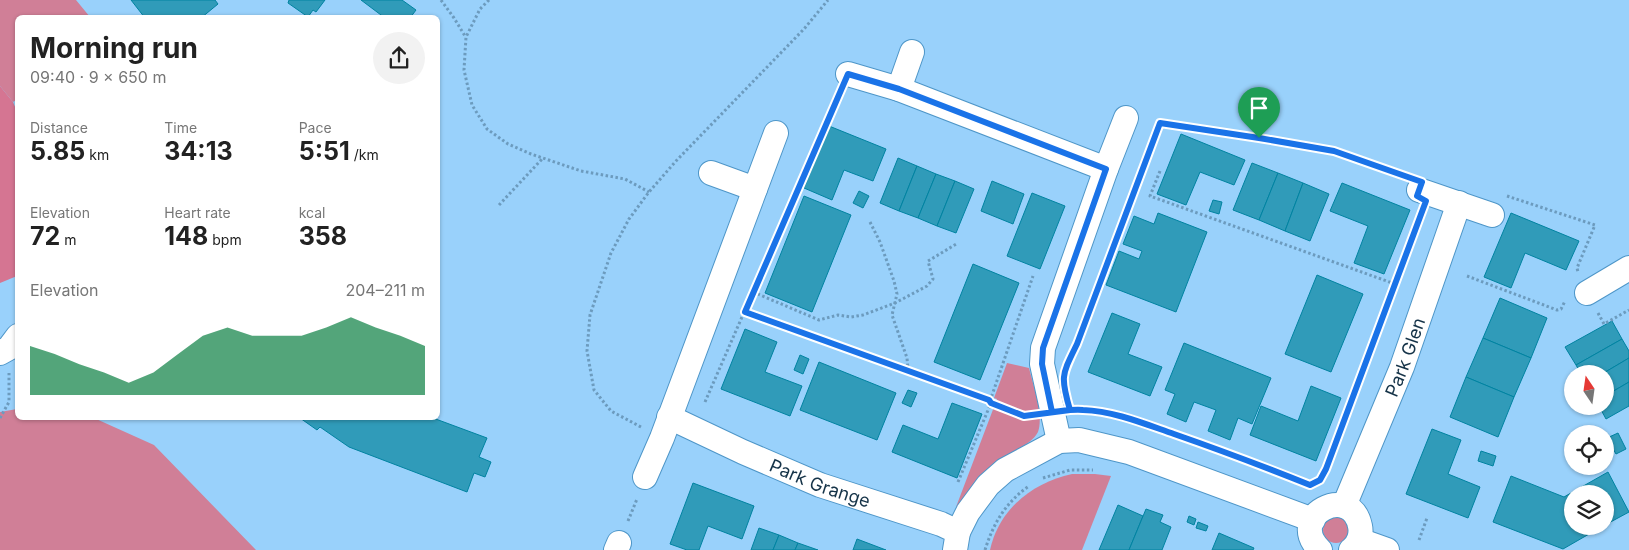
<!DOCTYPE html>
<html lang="en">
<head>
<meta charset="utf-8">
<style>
	body { margin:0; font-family:Inter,sans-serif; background:#f2f2f2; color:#222; height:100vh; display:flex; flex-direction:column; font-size:19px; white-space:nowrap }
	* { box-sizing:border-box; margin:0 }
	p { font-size:16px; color:#767676 }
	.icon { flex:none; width:28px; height:28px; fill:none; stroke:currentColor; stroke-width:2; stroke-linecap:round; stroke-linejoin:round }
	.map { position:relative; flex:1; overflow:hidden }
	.drawer { position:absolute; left:15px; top:15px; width:425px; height:405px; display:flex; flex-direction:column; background:#fff; border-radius:8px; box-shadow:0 1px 4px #0004 }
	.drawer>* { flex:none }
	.needle { width:32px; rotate:347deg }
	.tools { position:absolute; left:1564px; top:365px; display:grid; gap:10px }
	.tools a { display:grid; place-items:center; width:50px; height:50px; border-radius:50%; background:#fff; box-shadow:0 1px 4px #0004; font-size:25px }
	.pin { position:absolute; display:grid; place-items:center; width:42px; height:42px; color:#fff; margin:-51px -21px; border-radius:50% 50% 50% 0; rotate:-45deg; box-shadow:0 0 5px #0007 }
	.pin .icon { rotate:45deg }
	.round { display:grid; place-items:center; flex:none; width:52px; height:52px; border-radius:26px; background:#f2f2f2 }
	.head { display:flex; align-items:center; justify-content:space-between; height:85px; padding:0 15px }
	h1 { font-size:28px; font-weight:700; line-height:38px }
	.figures { display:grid; grid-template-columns:repeat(3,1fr); gap:8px; height:85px; padding:5px 15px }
	.figures div { display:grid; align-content:center }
	.figures b { font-size:25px; font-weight:700 }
	.figures small { font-size:14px; font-weight:400 }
	.figures p { font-size:14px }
	.chart { height:140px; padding:10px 15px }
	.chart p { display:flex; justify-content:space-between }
	.chart svg { width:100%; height:90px; margin-top:5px; fill:#0b8043; opacity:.7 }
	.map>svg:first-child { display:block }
</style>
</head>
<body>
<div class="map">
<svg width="1629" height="550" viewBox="0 0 1629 550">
	<rect width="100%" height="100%" fill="#99d1fb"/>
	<g fill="#d07f97">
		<polygon points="0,0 76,0 90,17 18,18 18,99 13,102 0,86"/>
		<path d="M1007,363L1029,368C1033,384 1044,416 1038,432C1034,440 1025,445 1018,449C993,465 975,484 956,507L997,399L994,398Z"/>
		<polygon points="17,409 18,418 94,418 154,445 256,550 0,550 0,412"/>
		<path d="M1072,474H1095L1111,476L1082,550H990C999,509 1032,483 1072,474Z"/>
		<circle cx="1336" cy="530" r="13"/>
	</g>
	<polygon fill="#d57592" points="0,86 13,102 18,114 17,276 0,283"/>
	<g fill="#309bb9" stroke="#0083a1">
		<polygon points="131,0 215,0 218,4 201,18 145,18"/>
		<polygon points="289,0 325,0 316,12 313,10 308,17 288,3"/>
		<polygon points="361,0 402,0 416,10 410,18 385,18"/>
		<polygon points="829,126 886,149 873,181 844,170 832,200 804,188"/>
		<polygon points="1181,134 1245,160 1234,185 1200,172 1186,205 1157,194"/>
		<polygon points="898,158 917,166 899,211 880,203"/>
		<polygon points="1252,163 1278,173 1259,220 1233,210"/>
		<polygon points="917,166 936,174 918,218 899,211"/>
		<polygon points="1278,173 1303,183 1285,231 1259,220"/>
		<polygon points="936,174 955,181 937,226 918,218"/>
		<polygon points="955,181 974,189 956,233 937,226"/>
		<polygon points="992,181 1024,194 1013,224 981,211"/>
		<polygon points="1303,183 1329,194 1310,241 1285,231"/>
		<polygon points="1342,183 1410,210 1384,274 1354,263 1368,226 1330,211"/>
		<polygon points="859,191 869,196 863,208 853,203"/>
		<polygon points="1032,193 1065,206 1040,269 1007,256"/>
		<polygon points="804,196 851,215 812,312 765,293"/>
		<polygon points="1213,200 1222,202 1219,214 1209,211"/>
		<polygon points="1158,213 1207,232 1176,312 1106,285 1119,251 1139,259 1142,251 1123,244 1134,216 1154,224"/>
		<polygon points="1511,213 1579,241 1566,270 1525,253 1511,288 1484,277"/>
		<polygon points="973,264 1019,283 980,380 934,362"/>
		<polygon points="1317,275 1363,294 1331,372 1285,354"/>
		<polygon points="1500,298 1547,318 1531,358 1483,338"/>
		<polygon points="1112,313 1140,324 1128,354 1162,367 1150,396 1088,372"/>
		<polygon points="1612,321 1622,339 1576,365 1565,347"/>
		<polygon points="745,329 777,342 765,372 802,386 790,416 721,389"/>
		<polygon points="1483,338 1531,358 1514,397 1466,377"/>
		<polygon points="1622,339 1629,351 1629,358 1602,374 1581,374 1576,365"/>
		<polygon points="1184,343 1271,378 1252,424 1238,418 1230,440 1208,431 1216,410 1194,402 1186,422 1167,414 1175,394 1165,390"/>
		<polygon points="800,355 809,359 803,374 794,370"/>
		<polygon points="1629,358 1629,382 1605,396 1605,374 1602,374"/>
		<polygon points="819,362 896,393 877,440 800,410"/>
		<polygon points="1466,377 1514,397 1498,437 1450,417"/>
		<polygon points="1629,382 1629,406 1606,419 1599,406 1605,406 1605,396"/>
		<polygon points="1311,386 1341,398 1316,461 1250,435 1261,406 1298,421"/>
		<polygon points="908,390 917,393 911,407 902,403"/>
		<polygon points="952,403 982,414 957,478 892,452 903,425 938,439"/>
		<polygon points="300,418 433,418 487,438 479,457 491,462 485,477 474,473 467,492 349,447 320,427 317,430"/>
		<polygon points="1432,429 1461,440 1448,474 1480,487 1468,518 1406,494"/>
		<polygon points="1618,433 1626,449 1616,454 1607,438"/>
		<polygon points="1481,451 1496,456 1493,466 1478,461"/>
		<polygon points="1608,472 1629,512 1605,525 1605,494 1572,494 1572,526 1603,526 1563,549 1493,522 1511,476 1564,497"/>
		<polygon points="693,483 754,506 742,539 708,526 699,550 687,550 670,544"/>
		<polygon points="1118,505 1143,516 1129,550 1099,550"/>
		<polygon points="1146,509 1163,515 1160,522 1171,527 1162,550 1129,550"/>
		<polygon points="1189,516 1196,519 1194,525 1187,522"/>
		<polygon points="1198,522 1208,526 1206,531 1196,528"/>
		<polygon points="759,528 779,535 773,550 751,550"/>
		<polygon points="1219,533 1254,548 1253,550 1212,550"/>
		<polygon points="779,535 798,543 795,550 773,550"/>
		<polygon points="857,539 886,550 853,550"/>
		<polygon points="798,543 818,550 795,550"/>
	</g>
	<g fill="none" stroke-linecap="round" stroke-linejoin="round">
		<g stroke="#4e96c8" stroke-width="26">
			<g id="minor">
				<polyline points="848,74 899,89 1106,169"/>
				<polyline points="899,89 912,52"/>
				<polyline points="711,173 755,189"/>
				<polyline points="1419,190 1492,215"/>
				<polyline points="1587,293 1629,268"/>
				<polyline points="0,353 9,348 18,336"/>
				<path id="s1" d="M669,417L743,452L820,485L941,524L958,532L955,550"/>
				<polyline points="1059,441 1042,364 1043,348 1106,169 1126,118"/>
				<polyline points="645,477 662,438 776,133"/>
				<path id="s2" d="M1344,506L1402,367L1459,203"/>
				<polyline points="958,532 968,512 988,485 1005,470 1059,441 1079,440 1129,452 1313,520"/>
				<polyline points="1359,540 1387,550"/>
				<polyline points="616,550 619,543"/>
				<path d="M1320,550C1285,516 1351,482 1360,526C1362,535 1358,545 1351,550"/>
			</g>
		</g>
		<g stroke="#6c9bbe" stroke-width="3" stroke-dasharray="2.5 2.5" stroke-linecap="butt">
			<polyline points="441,0 454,18 465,36"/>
			<polyline points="489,0 480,9 466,37 464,70 472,105 487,129 508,144 531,154 581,171 625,179 649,192"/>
			<polyline points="1160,171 1150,196 1395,284"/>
			<polyline points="1507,196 1595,225 1577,268 1578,272"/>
			<polyline points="499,205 543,158"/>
			<polyline points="870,222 880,242 894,281 897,294 892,315 907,358 908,370"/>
			<polyline points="1467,276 1557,310 1561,309 1565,301"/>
			<polyline points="753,292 819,320 838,315 851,317 863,315 895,303 927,286 933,279 928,261 958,243"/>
			<polyline points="745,312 989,399"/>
			<polyline points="1598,313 1604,324 1629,310"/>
			<polyline points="1067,365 1077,344 1160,123 1296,143 1335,151 1401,175"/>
			<polyline points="990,401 1033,276"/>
			<polyline points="705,402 839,94"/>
			<path d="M1076,410C1108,407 1143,423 1173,434C1219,450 1265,467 1310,485L1320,480L1326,469L1420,215"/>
			<polyline points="0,418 9,402 9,373"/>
			<polyline points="641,427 611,411 594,390 587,351 590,315 611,253 629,219 649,192 676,161 804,29 828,0"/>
			<polyline points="1043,478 1070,470 1093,470"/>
			<polyline points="958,482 991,403 1024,416 1030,415"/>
			<polyline points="628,521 637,499"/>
			<polyline points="1419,540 1427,518"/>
			<path d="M985,550C993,524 1006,502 1029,486"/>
		</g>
		<use href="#minor" stroke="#fff" stroke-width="24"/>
	</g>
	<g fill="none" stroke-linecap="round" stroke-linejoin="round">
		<g stroke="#fff" stroke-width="10">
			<path id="route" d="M1259,138L1160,123L1077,344C1062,375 1060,376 1070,410L1024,416L991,403L989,400L745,312L848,74L899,89L1106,169L1043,348L1042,364L1052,412C1062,411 1073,409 1083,410C1114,411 1145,424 1174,434C1220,450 1265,467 1310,485L1320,480L1326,469L1426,201L1417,196L1422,182L1334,151L1259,138"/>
		</g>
		<use href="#route" stroke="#1a73e8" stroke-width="6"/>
	</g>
	<g text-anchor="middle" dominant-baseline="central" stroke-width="4.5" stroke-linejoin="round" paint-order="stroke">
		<g font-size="18" fill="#153348" stroke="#99d1fb">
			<text stroke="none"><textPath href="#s2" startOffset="161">Park Glen</textPath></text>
			<text stroke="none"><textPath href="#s1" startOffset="165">Park Grange</textPath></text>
		</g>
	</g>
</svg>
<div class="tools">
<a><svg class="needle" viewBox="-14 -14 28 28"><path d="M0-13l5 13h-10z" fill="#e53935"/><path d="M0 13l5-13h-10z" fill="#767676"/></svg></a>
<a><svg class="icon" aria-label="locate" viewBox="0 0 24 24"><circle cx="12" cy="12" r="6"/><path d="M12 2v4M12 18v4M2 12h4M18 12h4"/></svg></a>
<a><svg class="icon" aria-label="layers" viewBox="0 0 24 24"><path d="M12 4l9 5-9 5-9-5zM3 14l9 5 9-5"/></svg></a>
</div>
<div class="pin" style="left:1259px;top:138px;background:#1e9e55"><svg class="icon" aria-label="arrive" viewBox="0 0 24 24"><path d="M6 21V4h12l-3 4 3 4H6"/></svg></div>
<section class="drawer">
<div class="head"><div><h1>Morning run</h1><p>09:40 · 9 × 650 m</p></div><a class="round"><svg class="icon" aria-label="share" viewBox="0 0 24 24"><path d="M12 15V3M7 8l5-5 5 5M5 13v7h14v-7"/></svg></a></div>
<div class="figures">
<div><p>Distance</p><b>5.85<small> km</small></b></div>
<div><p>Time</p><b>34:13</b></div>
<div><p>Pace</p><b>5:51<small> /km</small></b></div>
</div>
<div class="figures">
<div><p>Elevation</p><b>72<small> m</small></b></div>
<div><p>Heart rate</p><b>148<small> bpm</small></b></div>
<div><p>kcal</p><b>358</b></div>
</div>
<div class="chart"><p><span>Elevation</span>204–211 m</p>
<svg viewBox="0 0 160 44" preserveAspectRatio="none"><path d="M0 44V20L10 24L20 29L30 33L40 38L50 33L60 24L70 15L80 11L90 15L100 15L110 15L120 11L130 6L140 11L150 15L160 20V44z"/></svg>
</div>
</section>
</div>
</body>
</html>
